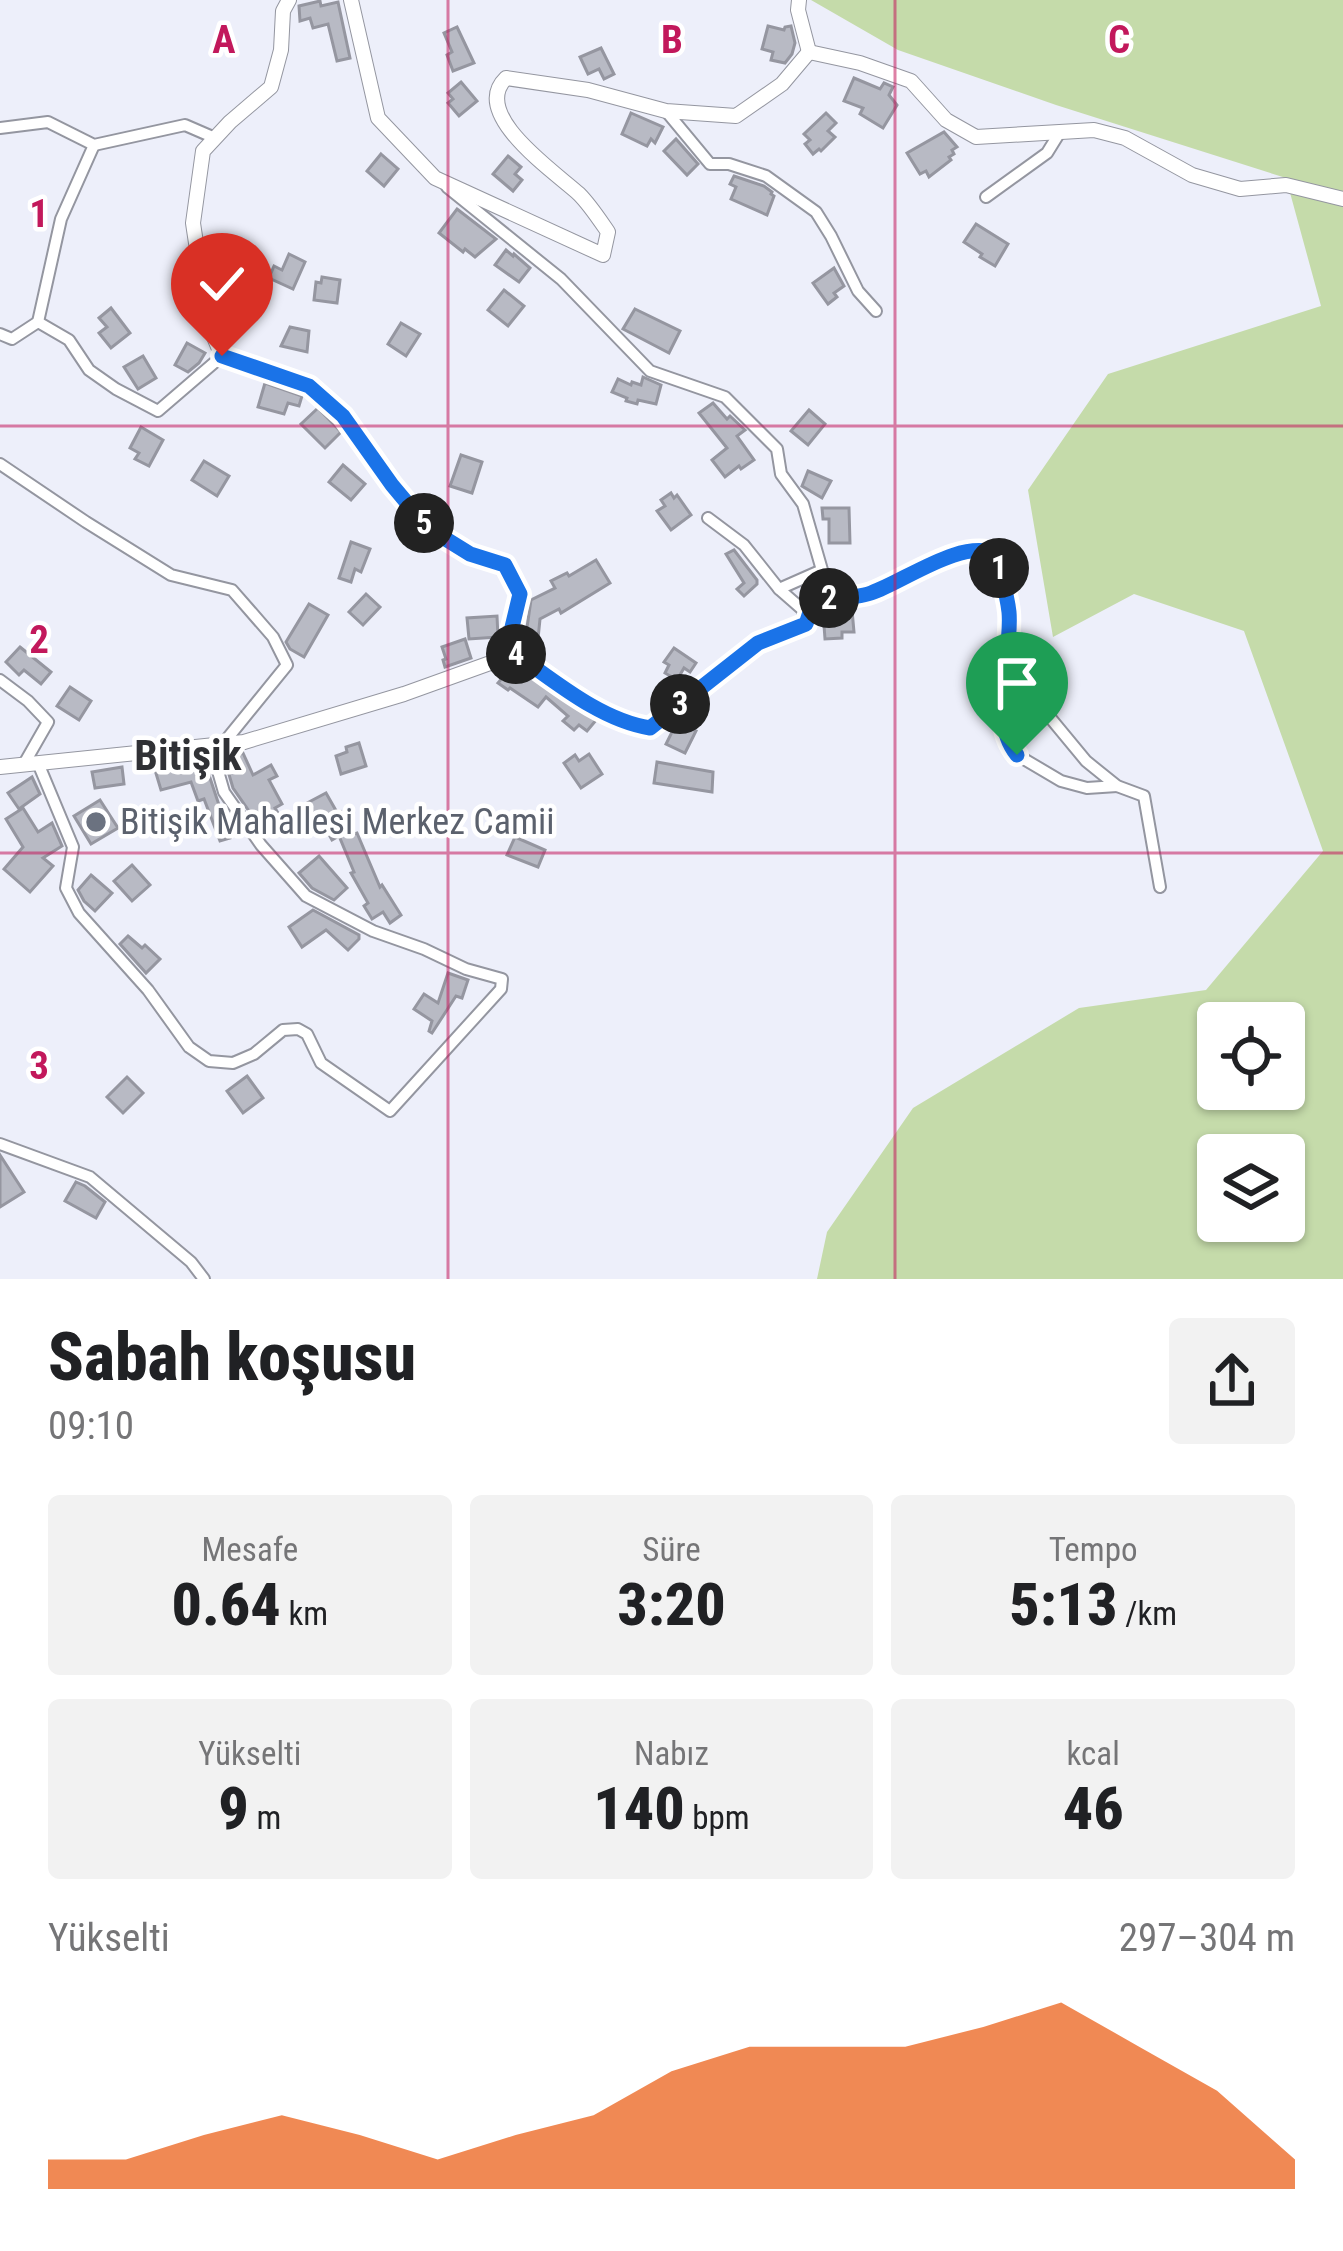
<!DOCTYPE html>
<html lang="tr">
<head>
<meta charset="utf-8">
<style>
	body { margin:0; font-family:"Roboto Condensed",sans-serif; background:#f2f2f2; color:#202124; height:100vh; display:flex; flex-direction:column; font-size:45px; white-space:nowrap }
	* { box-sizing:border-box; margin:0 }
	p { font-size:39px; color:#757577 }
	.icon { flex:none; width:66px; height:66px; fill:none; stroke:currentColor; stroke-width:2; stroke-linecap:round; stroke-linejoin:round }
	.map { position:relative; height:1279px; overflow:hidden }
	.sheet { display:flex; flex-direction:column; background:#fff; flex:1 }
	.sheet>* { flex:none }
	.tools { position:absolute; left:1197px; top:1002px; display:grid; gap:24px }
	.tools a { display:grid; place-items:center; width:108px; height:108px; border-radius:12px; background:#fff; box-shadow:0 3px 9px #0004; font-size:60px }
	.pin { position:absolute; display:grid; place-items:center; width:102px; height:102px; color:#fff; margin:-123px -51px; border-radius:50% 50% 50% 0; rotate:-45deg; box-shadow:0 0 12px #0007 }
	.pin .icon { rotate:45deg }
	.km { position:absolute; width:60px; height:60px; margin:-30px; border-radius:50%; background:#222; color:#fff; font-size:33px; line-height:60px; text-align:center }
	.round { display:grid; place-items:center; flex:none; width:126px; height:126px; border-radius:12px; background:#f2f2f2 }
	.overview { display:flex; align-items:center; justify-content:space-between; height:204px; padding:0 48px }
	h1 { font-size:66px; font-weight:800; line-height:90px }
	.metrics { display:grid; grid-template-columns:repeat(3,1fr); gap:18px; height:204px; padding:12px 48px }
	.metrics div { display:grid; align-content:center; border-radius:12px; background:#f2f2f2; text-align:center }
	.metrics b { font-size:60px; font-weight:800 }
	.metrics small { font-size:33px; font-weight:400 }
	.metrics p { font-size:33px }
	.chart { height:336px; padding:24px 48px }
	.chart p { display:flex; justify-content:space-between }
	.chart svg { width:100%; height:216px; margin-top:12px; fill:#ea580c; opacity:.7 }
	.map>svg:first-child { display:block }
</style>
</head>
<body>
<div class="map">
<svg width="1343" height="1279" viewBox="0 0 1343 1279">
	<rect width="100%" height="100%" fill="#edeffa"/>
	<path fill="#c5dbaa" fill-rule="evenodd" d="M811,0H1343V1279H817L827,1232L913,1108L1079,1008L1206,990L1323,851L1244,631L1134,594L1053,637L1028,490L1108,374L1321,306L1286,178L1056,105L898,50ZM1218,1023H1284V1089H1218ZM1218,1155H1284V1221H1218Z"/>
	<g fill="#b8bac4" stroke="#9596a0" stroke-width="3">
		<polygon points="320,1 321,6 338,2 350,58 337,61 328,24 313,28 310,18 300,21 299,6"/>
		<polygon points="768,26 784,30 785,27 791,26 795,43 792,54 785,63 771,60 773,52 762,49"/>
		<polygon points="457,27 474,63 453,71 447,55 452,52 444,33"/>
		<polygon points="601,48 614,74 604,79 599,69 588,74 580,57"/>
		<polygon points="854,78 880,89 884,83 893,87 889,95 897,105 883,128 860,114 863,108 844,101"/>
		<polygon points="461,82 477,101 459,116 448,103 453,99 448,93"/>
		<polygon points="631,113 663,127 655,143 651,139 647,146 622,134"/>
		<polygon points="826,113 836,123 828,131 835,137 821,151 819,149 813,154 805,144 810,140 804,134"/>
		<polygon points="944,132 957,147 952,150 954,154 949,157 951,160 929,177 926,171 920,174 907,153"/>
		<polygon points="676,139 698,164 687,175 664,151"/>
		<polygon points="381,154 398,169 384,186 367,171"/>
		<polygon points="508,156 521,167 515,174 522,180 513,191 493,174"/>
		<polygon points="734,176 764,186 772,192 771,194 774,196 767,215 731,199 736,187 730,184"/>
		<polygon points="457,209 496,239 475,257 465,249 463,252 439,233"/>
		<polygon points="976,224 1008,244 995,266 980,257 982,254 964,242"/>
		<polygon points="506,250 513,256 514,254 530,268 519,282 495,265"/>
		<polygon points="289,254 305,262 293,289 269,278 274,266 282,270"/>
		<polygon points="834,268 844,286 834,293 837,297 828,304 813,283"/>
		<polygon points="322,277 340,280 337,303 314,300 316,282 321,283"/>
		<polygon points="504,290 524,306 508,326 488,310"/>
		<polygon points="111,308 130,333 111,348 99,333 107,327 99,318"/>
		<polygon points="635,309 680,331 669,353 623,329"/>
		<polygon points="401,323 420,334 406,356 388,344"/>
		<polygon points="290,327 309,331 307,352 281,346"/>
		<polygon points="187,343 205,353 199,363 188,372 175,365"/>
		<polygon points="143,356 156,378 138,389 124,367"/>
		<polygon points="643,377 661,385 656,404 638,400 637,404 626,401 627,398 612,392 618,379 631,385 632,382 641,385"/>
		<polygon points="265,383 302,396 299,406 288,403 284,414 258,407"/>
		<polygon points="713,403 727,419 730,416 745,430 737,436 754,460 741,469 739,466 725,477 712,460 727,448 699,413"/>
		<polygon points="318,408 341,432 325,448 301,424"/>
		<polygon points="809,410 825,424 808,445 791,431"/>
		<polygon points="141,427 163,440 149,466 135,459 139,453 130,448"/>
		<polygon points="461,455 482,462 472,493 450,486"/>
		<polygon points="204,461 229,476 217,496 192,480"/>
		<polygon points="343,465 365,484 351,500 329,482"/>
		<polygon points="808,471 831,481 822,498 802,486"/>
		<polygon points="671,493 674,498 677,495 691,515 671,530 657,511 665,506 661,500"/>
		<polygon points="822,508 849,508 850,543 829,543 829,519 823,519"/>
		<polygon points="351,542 370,549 361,572 355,569 351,582 339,578"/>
		<polygon points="734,550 757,580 757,584 744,596 737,589 744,583 726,554"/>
		<polygon points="596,560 610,583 561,613 559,609 540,619 537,649 524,648 531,600 555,588 551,581 567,573 569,576"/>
		<polygon points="366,594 380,607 363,625 349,612"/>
		<polygon points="309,604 328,615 304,657 290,649 286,642"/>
		<polygon points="852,610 854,632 842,632 842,638 825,639 823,612"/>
		<polygon points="497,616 498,637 469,639 467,618"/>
		<polygon points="465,639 471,658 445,667 443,660 446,659 442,647"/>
		<polygon points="20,647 51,672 41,684 24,670 19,675 6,662"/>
		<polygon points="674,648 696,663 690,672 684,668 677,680 665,673 669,665 664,662"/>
		<polygon points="514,664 597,719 587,731 579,725 574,730 563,721 568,716 546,697 538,707 510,688 508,690 498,683"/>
		<polygon points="70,687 91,701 79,720 57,706"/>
		<polygon points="677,722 696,731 685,753 666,744"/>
		<polygon points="359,743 366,766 341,774 336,756 347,752 346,747"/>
		<polygon points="243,753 253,775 271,765 277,776 269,780 282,804 275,808 284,823 265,834 233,788 225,761"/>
		<polygon points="589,754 602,774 581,788 564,763 575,755 579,761"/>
		<polygon points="192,760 195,770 206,766 230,838 220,841 204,799 198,801 191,782 161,790 155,770"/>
		<polygon points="657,762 713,772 712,792 654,783"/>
		<polygon points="122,767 124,784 95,788 92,772"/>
		<polygon points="32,777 40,794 19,809 8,793"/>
		<polygon points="326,793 338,814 341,812 354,834 357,833 380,887 382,885 401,915 390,923 383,912 372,919 364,906 368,903 351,873 354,872 339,836 332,840 323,824 304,831 299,819 313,814 307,803"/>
		<polygon points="100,800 118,828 91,844 74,816"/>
		<polygon points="23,808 38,832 52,823 62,846 43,858 53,866 30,892 4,869 23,847 6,819"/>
		<polygon points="515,837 545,850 538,867 507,855"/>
		<polygon points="319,856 347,888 334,900 312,888 299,873"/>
		<polygon points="132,865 150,885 132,901 114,881"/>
		<polygon points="91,875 112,893 95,911 84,901 78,890"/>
		<polygon points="313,910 359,935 359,939 348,950 326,930 302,947 289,927"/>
		<polygon points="128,936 142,948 145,945 160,959 146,973 120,944"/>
		<polygon points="448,973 468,980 462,998 456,996 432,1033 429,1031 432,1021 414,1009 424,994 438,1003"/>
		<polygon points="247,1076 263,1098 243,1113 227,1091"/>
		<polygon points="127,1077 143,1093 123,1113 107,1097"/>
		<polygon points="0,1155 24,1192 0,1207"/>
		<polygon points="76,1182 85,1186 105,1202 96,1218 65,1201"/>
	</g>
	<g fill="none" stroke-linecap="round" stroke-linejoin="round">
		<g stroke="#9496a0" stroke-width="14">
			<g id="minor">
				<polyline points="666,111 710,164 729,164 766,176 816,212 831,236 858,291 876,311"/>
				<polyline points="0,128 48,122 94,145 185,125 215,138"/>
				<polyline points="447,187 561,279 650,371 725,397 777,449 781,474 803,504 822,570 779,589 744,545 708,518"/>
				<polyline points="986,197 1047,153 1060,132"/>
				<polyline points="38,322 61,219 94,145"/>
				<polyline points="0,334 12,339 38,322 69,340 89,370 116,389 158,411 222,356"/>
				<polyline points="0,464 86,522 171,575 232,590 273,637 287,665 222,745"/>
				<path d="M806,624L814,600C832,597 854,599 871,593C905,581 963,538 996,555L1009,614L1003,719L1007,742L1017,755L1061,781L1087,788L1117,786"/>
				<polyline points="1006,643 1016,644 1025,659 1038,703 1086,761 1117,786 1144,796 1160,887"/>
				<path d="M507,648C550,676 598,721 650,727L758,643L806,624L803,610L779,589"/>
				<polyline points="0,680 28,701 48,722 24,764"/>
				<polyline points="38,763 73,847 66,888 79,913 148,990 189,1047 209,1061 233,1063 254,1054 283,1030 298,1029 307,1034 321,1063 390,1111 501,989 502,979 466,969 424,949 373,931 306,896 261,845 224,792 211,747"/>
				<polyline points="0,1144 90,1177 191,1262 204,1279"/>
			</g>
		</g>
		<g stroke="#9496a0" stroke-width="16">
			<g id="tertiary">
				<path d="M351,0L378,118L435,178L603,255L608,232C599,219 590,205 579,194C555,172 469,114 506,78L588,90L666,111L736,116L782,84L809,52"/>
				<polyline points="799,0 798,10 809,52"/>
				<polyline points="809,52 860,63 911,81 946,120 976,137 1094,130 1125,138 1192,175 1240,189 1286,185 1343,199"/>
				<polyline points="0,767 244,742 404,694 493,662 507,648 521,594 505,565 470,554 428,528 392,485 343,415 309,386 222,356 208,323 193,223 203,151 230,122 271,87 281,50 283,11 289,0"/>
			</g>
		</g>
		<use href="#minor" stroke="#fff" stroke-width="10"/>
		<use href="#tertiary" stroke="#fff" stroke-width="14"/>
	</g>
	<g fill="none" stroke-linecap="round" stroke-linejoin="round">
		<g stroke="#fff" stroke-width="24">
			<path id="route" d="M222,356L309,386L343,416L392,485L428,528L470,554L505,565L520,594L507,648C550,677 598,720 650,728L758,643L806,624L814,600C832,598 854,599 871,593C905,581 962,538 996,554C1000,573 1007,593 1009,612C1013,656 987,718 1017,755"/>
		</g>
		<use href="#route" stroke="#1a73e8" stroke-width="15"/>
	</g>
	<path fill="none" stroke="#c2185b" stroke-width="3" stroke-opacity="0.55" d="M448,0V1279M895,0V1279M0,426H1343M0,853H1343"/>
	<circle fill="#6b7280" stroke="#fff" stroke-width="4.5" cx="96" cy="822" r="12"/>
	<g text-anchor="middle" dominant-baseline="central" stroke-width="9" stroke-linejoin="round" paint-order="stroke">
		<g font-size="36" fill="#5b616d" stroke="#fff" text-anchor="start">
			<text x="120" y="822">Bitişik Mahallesi Merkez Camii</text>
		</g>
		<g font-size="42" font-weight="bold" fill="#303135" stroke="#fff">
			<text x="188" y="755">Bitişik</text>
		</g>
	</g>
	<g font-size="39" text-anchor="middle" font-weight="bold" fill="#c2185b" stroke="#fff" stroke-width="9" stroke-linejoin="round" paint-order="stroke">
		<text x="224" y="53">A</text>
		<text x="672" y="53">B</text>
		<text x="1119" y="53">C</text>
		<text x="39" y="227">1</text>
		<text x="39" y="653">2</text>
		<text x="39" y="1079">3</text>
	</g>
</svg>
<div class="tools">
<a><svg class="icon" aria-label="locate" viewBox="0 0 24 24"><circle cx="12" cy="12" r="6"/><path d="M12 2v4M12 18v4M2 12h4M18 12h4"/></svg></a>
<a><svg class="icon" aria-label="layers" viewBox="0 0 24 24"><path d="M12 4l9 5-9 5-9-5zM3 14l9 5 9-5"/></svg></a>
</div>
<div class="pin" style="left:1017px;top:755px;background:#1e9e55"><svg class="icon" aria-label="arrive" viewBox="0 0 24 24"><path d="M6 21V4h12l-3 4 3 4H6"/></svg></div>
<div class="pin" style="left:222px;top:356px;background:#d93025"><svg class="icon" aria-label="check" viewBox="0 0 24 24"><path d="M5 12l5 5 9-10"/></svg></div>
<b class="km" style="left:999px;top:568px">1</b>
<b class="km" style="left:829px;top:598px">2</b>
<b class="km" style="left:680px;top:704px">3</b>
<b class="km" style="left:516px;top:654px">4</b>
<b class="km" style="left:424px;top:523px">5</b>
</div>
<section class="sheet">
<div class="overview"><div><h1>Sabah koşusu</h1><p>09:10</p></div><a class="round"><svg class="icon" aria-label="share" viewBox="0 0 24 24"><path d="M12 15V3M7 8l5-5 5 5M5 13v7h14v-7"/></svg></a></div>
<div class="metrics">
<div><p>Mesafe</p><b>0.64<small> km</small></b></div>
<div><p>Süre</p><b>3:20</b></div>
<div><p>Tempo</p><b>5:13<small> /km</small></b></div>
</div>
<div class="metrics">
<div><p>Yükselti</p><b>9<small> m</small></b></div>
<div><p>Nabız</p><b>140<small> bpm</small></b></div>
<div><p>kcal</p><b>46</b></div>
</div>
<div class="chart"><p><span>Yükselti</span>297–304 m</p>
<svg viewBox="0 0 160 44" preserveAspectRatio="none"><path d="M0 44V38L10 38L20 33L30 29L40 33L50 38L60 33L70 29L80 20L90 15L100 15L110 15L120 11L130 6L140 15L150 24L160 38V44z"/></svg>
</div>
</section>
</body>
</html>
